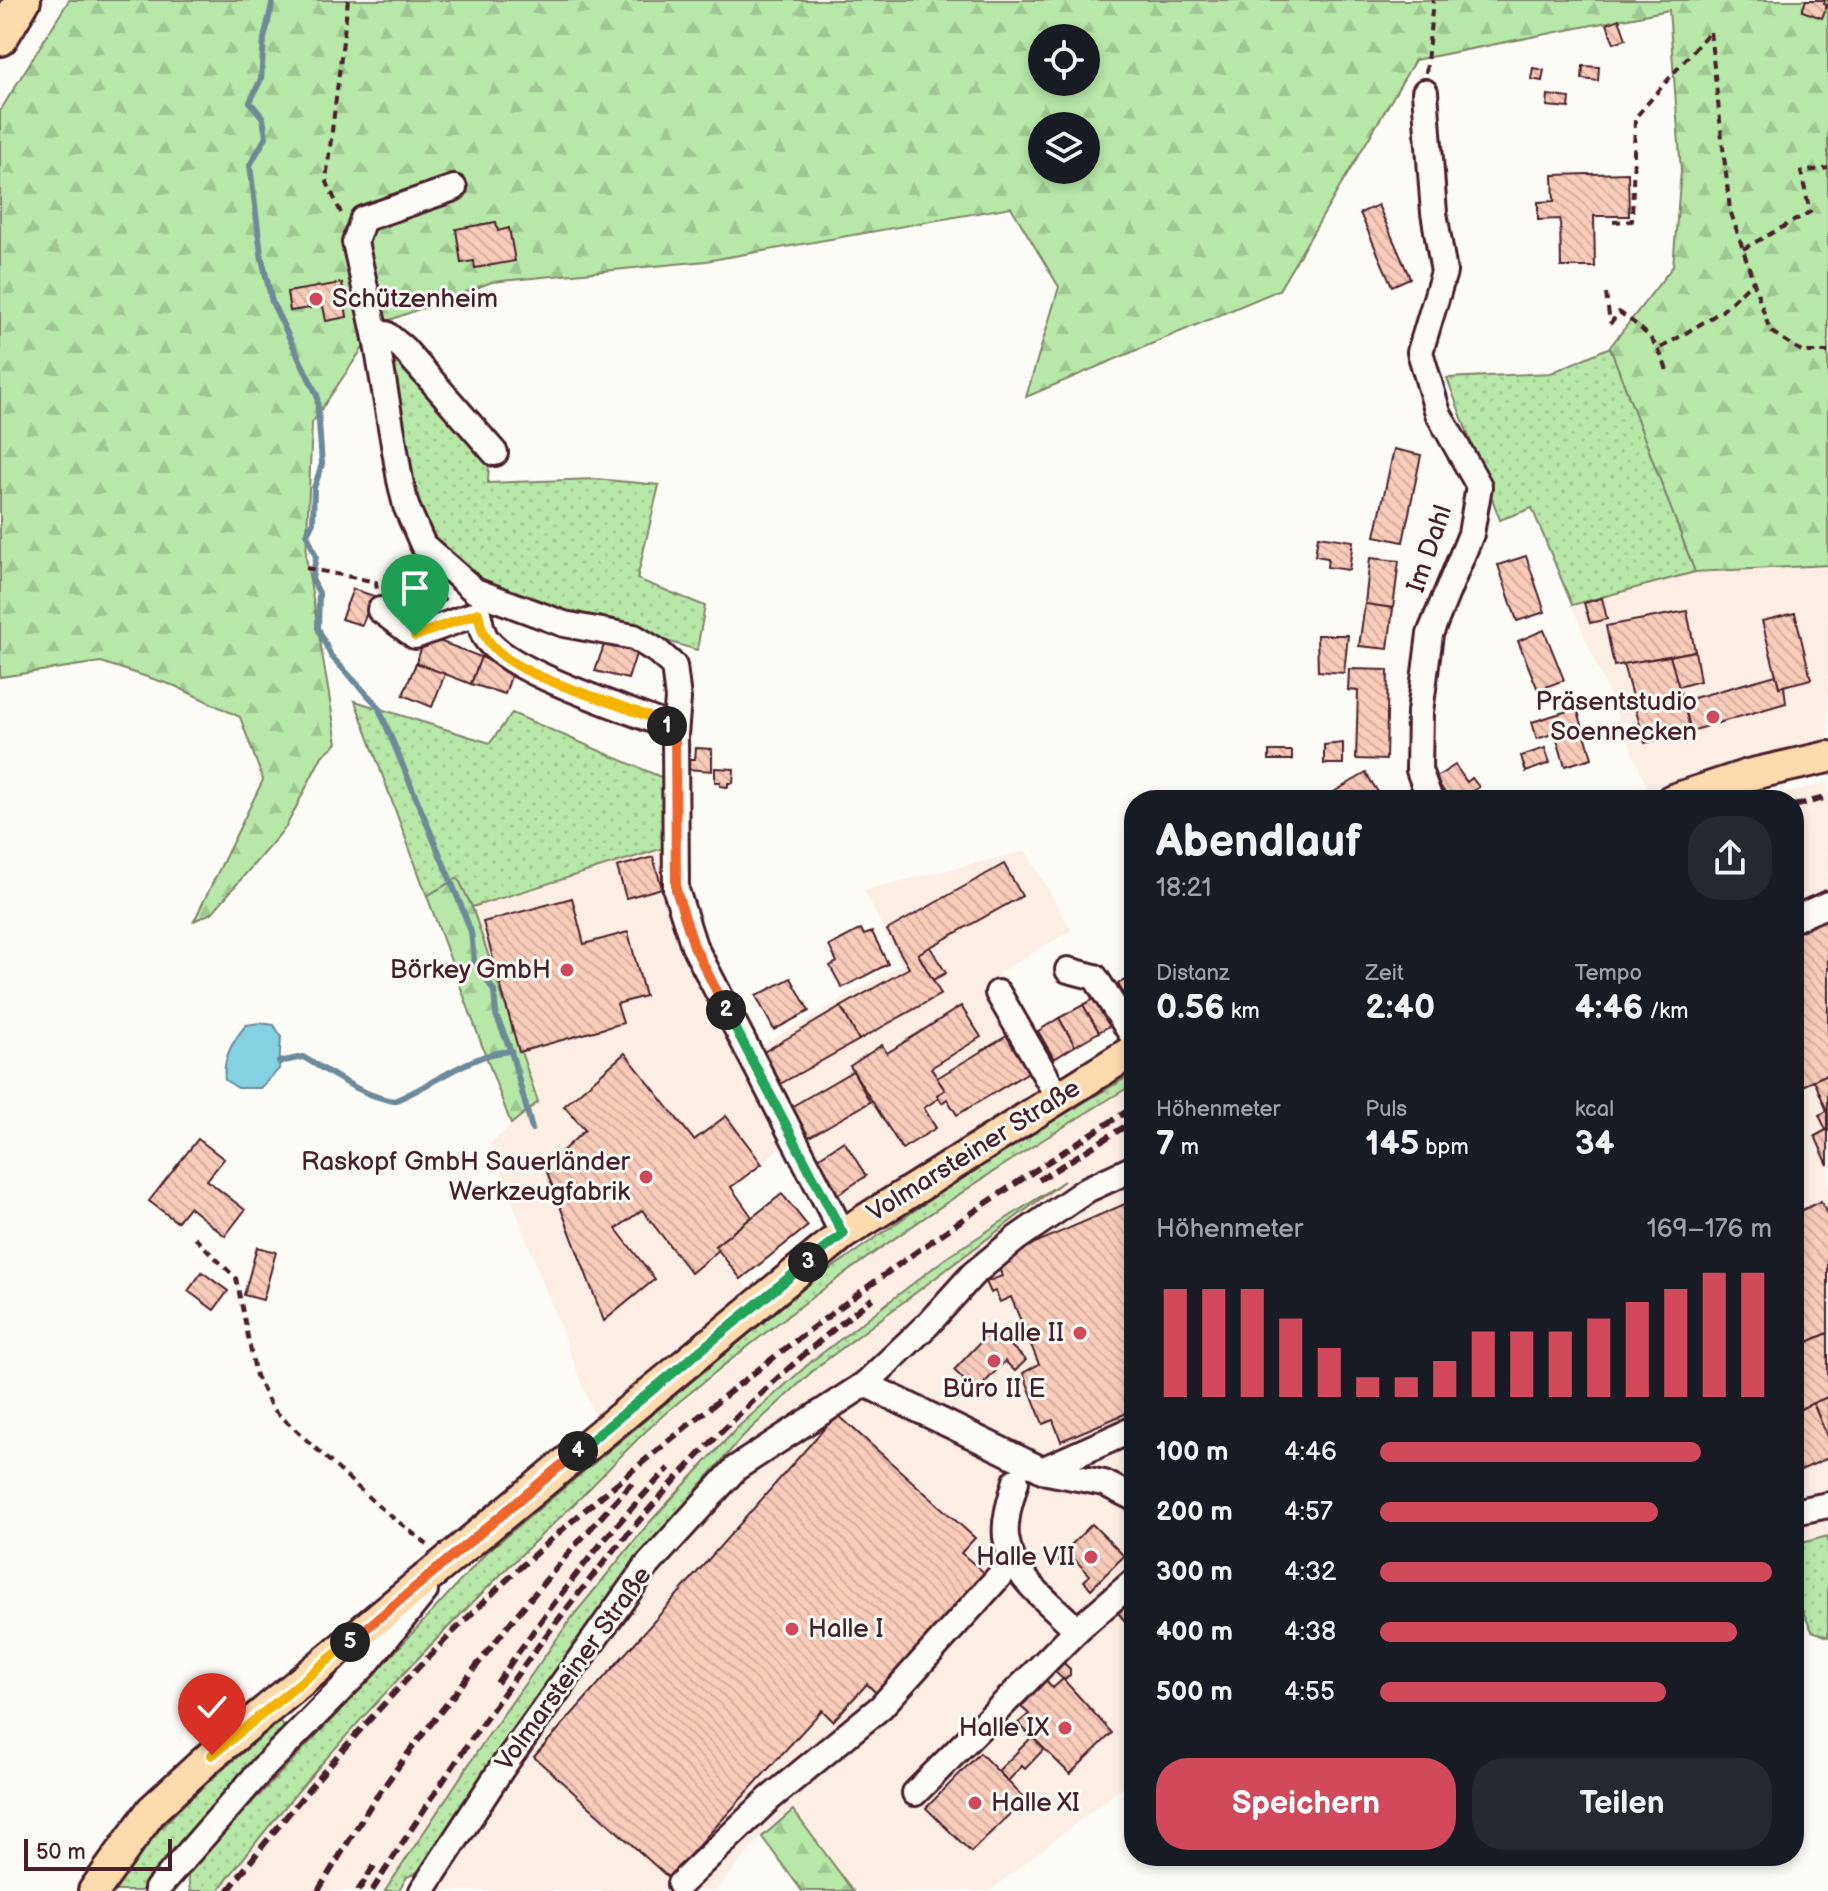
<!DOCTYPE html>
<html lang="de">
<head>
<meta charset="utf-8">
<style>
	body { margin:0; font-family:"Balsamiq Sans",sans-serif; background:#242831; color:#f1f3f6; height:100vh; display:flex; flex-direction:column; font-size:30px; white-space:nowrap }
	* { box-sizing:border-box; margin:0 }
	p { font-size:26px; color:#9ea1a6 }
	.icon { flex:none; width:44px; height:44px; fill:none; stroke:currentColor; stroke-width:2; stroke-linecap:round; stroke-linejoin:round }
	.map { position:relative; flex:1; overflow:hidden }
	.details { position:absolute; left:1124px; top:790px; width:680px; height:1076px; display:flex; flex-direction:column; background:#171b24; border-radius:32px; box-shadow:0 4px 12px #0003 }
	.details>* { flex:none }
	.fabs { position:absolute; left:1028px; top:24px; display:grid; gap:16px }
	.fabs a { display:grid; place-items:center; width:72px; height:72px; border-radius:50%; background:#171b24; box-shadow:0 4px 12px #0003; font-size:40px }
	.scale { position:absolute; left:24px; bottom:20px; width:148px; box-sizing:border-box; padding-left:8px; border:4px solid #4a1f2b; border-top:0; font-size:22px; line-height:28px; white-space:nowrap; color:#4a1f2b; -webkit-text-stroke:6px #fdfcf7; paint-order:stroke }
	.pin { position:absolute; display:grid; place-items:center; width:68px; height:68px; color:#fff; margin:-82px -34px; border-radius:50% 50% 50% 0; rotate:-45deg; box-shadow:0 0 8px #0007 }
	.pin .icon { rotate:45deg }
	.km { position:absolute; width:40px; height:40px; margin:-20px; border-radius:50%; background:#222; color:#fff; font-size:22px; line-height:40px; text-align:center }
	.round { display:grid; place-items:center; flex:none; width:84px; height:84px; border-radius:32px; background:#242831 }
	.headline { display:flex; align-items:center; justify-content:space-between; height:136px; padding:0 32px }
	h1 { font-size:44px; font-weight:600; line-height:60px }
	.figures { display:grid; grid-template-columns:repeat(3,1fr); gap:12px; height:136px; padding:8px 32px }
	.figures div { display:grid; align-content:center }
	.figures b { font-size:34px; font-weight:600 }
	.figures small { font-size:22px; font-weight:400 }
	.figures p { font-size:22px }
	.chart { height:224px; padding:16px 32px }
	.chart p { display:flex; justify-content:space-between }
	.chart svg { width:100%; height:144px; margin-top:8px; stroke:#d1495b; stroke-width:6 }
	.action { display:flex; gap:16px; margin-top:auto; padding:16px 32px }
	.action a { flex:1; height:92px; border-radius:32px; background:#d1495b; color:#fff; font-size:32px; font-weight:600; line-height:92px; text-align:center }
	.action a+a { background:#242831; color:#f1f3f6 }
	ul { padding:0 32px; list-style:none; font-size:26px }
	li { display:grid; grid-template-columns:128px 96px 1fr; align-items:center; height:60px }
	li i { height:20px; border-radius:10px; background:#d1495b }
	.map>svg:first-child { display:block }
</style>
</head>
<body>
<div class="map">
<svg width="1828" height="1891" viewBox="0 0 1828 1891">
	<defs>
		<pattern id="grass-dots" width="8" height="8" patternUnits="userSpaceOnUse" patternTransform="scale(2)"><rect width="8" height="8" fill="#b7e8a7"/><path d="M2 2h.1M6 6h.1" fill="none" stroke="#9fc790" stroke-width="1.8" stroke-linecap="round"/></pattern>
		<pattern id="forest-firs" width="22" height="20" patternUnits="userSpaceOnUse" patternTransform="scale(2)"><rect width="22" height="20" fill="#b7e8a7"/><path d="M5 1l3.5 6h-7zM16 11l3.5 6h-7z" fill="#9fc790"/></pattern>
		<pattern id="building-back-hatch" width="6" height="6" patternUnits="userSpaceOnUse" patternTransform="scale(2)"><rect width="6" height="6" fill="#f8cbba"/><path d="M-1 5l2 2M0 0l6 6M5-1l2 2" fill="none" stroke="#d6aea0"/></pattern>
	</defs>
	<rect width="100%" height="100%" fill="#fdfcf7"/>
	<filter id="ink" filterUnits="userSpaceOnUse"><feTurbulence type="fractalNoise" baseFrequency=".0125" numOctaves="2"/><feDisplacementMap in="SourceGraphic" scale="16" xChannelSelector="R" yChannelSelector="G"/><feConvolveMatrix kernelMatrix="1 2 1 2 8 2 1 2 1" color-interpolation-filters="sRGB"/></filter>
	<g filter="url(#ink)">
		<g fill="#fcede5">
			<polygon points="1828,565 1828,740 1648,790 1572,605 1695,572"/>
			<polygon points="1828,782 1828,1536 1794,1545 1794,800 1763,800"/>
			<polygon points="667,847 695,973 781,1147 731,1187 752,1217 715,1246 759,1302 598,1426 490,1144 538,1101 472,907"/>
			<polygon points="1026,851 1071,930 998,973 1060,1081 841,1218 786,1097 754,1050 901,965 864,890"/>
			<polygon points="1134,1084 1134,1778 989,1891 853,1891 793,1810 762,1837 715,1891 418,1891 633,1564 742,1437 817,1367 1049,1190 946,1258 812,1361 738,1427 483,1743 385,1891 218,1891 273,1818 361,1716 636,1439 780,1323 871,1255 976,1181"/>
		</g>
		<g fill="url(#grass-dots)" stroke="#808469" stroke-width="2">
			<polygon points="1610,347 1695,572 1572,605 1532,508 1500,520 1447,378 1551,373"/>
			<polygon points="389,351 489,461 488,483 596,479 659,485 637,579 705,606 697,650 534,602 480,583 449,557 423,524 412,497"/>
			<polygon points="355,701 490,743 512,713 663,778 667,847 472,907 457,878 427,896"/>
			<path d="M1134,1073V1084C973,1180 818,1286 674,1406C637,1436 607,1472 573,1505C445,1626 324,1751 218,1891H190L188,1877L190,1867L361,1689L486,1553L809,1284L987,1160Z"/>
			<polygon points="1064,1181 817,1367 742,1437 633,1564 418,1872 407,1877 399,1891 385,1891 483,1743 573,1616 649,1523 738,1427 812,1361 946,1258"/>
			<polygon points="1828,1536 1828,1637 1812,1631 1794,1593 1794,1545"/>
			<path d="M280,1722L287,1729L177,1847L141,1891H113C155,1822 219,1772 280,1722Z"/>
		</g>
		<g fill="url(#forest-firs)" stroke="#808469" stroke-width="2" fill-rule="evenodd">
			<path d="M69,0H1828V565L1695,572L1610,347L1673,266L1681,171L1669,10L1415,60L1279,290L1026,397L1059,287L1011,207L706,261L492,282L379,324L312,423L306,557L337,743L322,756L286,827L212,913L194,921L263,780L240,717L175,686L101,662L0,677V111ZM1042,38H1086V82H1042ZM1042,126H1086V170H1042Z"/>
			<polygon points="458,878 472,907 538,1102 511,1124 427,896"/>
			<polygon points="793,1810 853,1891 802,1891 762,1837"/>
		</g>
		<path fill="#85d2e4" stroke="#6d8a9a" stroke-width="2" d="M260,1023L274,1025L281,1036L279,1069L260,1088H238L225,1080C222,1058 233,1041 246,1025Z"/>
		<g fill="none" stroke-linecap="round" stroke-linejoin="round">
			<g stroke="#6d8a9a" stroke-width="6">
				<polyline points="273,0 264,39 261,79 250,102 263,118 266,137 250,165 261,254 272,302 317,395 322,464 314,488 313,522 307,534 316,557 312,579 319,593 318,628 331,656 378,706 462,908 471,932 474,960 494,991 496,1015 511,1051 532,1129"/>
				<path d="M279,1062L303,1057C331,1073 362,1096 394,1101C432,1086 470,1053 511,1051"/>
			</g>
		</g>
		<g fill="url(#building-back-hatch)" stroke="#4a1f2b" stroke-width="2">
			<polygon points="1806,0 1825,0 1824,4 1827,5 1822,18 1802,11"/>
			<polygon points="1619,19 1626,39 1614,43 1607,24"/>
			<polygon points="1583,66 1599,67 1598,81 1582,79"/>
			<polygon points="1533,68 1544,70 1542,81 1531,79"/>
			<polygon points="1548,95 1570,98 1569,108 1547,106"/>
			<polygon points="1628,173 1629,216 1594,216 1595,267 1561,267 1560,219 1538,220 1538,202 1554,201 1553,175"/>
			<polygon points="1378,205 1410,278 1392,286 1360,213"/>
			<polygon points="496,222 498,231 509,228 515,261 475,268 474,261 461,263 456,229"/>
			<polygon points="342,283 347,317 326,321 323,306 290,311 287,292"/>
			<polygon points="1394,449 1421,455 1403,542 1375,536"/>
			<polygon points="1318,536 1353,541 1349,570 1327,567 1328,558 1315,556"/>
			<polygon points="1526,556 1545,612 1517,621 1498,565"/>
			<polygon points="1370,558 1399,561 1393,608 1365,604"/>
			<polygon points="404,571 445,599 422,628 384,601"/>
			<polygon points="353,589 374,596 362,625 341,619"/>
			<polygon points="1602,598 1607,619 1590,623 1584,603"/>
			<polygon points="1365,604 1393,608 1388,649 1359,646"/>
			<polygon points="1687,611 1695,651 1614,666 1606,626"/>
			<polygon points="1795,613 1811,679 1779,687 1762,621"/>
			<polygon points="1544,630 1564,680 1538,690 1518,641"/>
			<polygon points="1317,635 1348,635 1344,673 1318,671"/>
			<polygon points="426,636 481,657 471,684 416,663"/>
			<polygon points="605,642 637,651 628,679 595,671"/>
			<polygon points="1695,651 1700,681 1678,687 1670,656"/>
			<polygon points="1670,656 1691,731 1645,743 1623,664"/>
			<polygon points="481,657 513,670 505,694 471,684"/>
			<polygon points="416,663 445,674 432,707 403,695"/>
			<polygon points="1349,669 1388,670 1386,760 1356,759 1358,691 1348,690"/>
			<polygon points="1776,675 1779,687 1784,686 1786,703 1691,731 1683,701"/>
			<polygon points="1577,708 1592,758 1565,766 1555,733 1537,739 1532,722"/>
			<polygon points="1343,743 1343,764 1324,764 1324,745"/>
			<polygon points="696,748 712,749 712,771 687,769 688,759 695,759"/>
			<polygon points="1545,748 1550,763 1526,772 1521,756"/>
			<rect x="1269" y="751" width="23" height="9"/>
			<polygon points="1455,765 1467,782 1472,778 1479,787 1461,800 1450,800 1435,778"/>
			<polygon points="715,768 734,769 733,783 728,783 728,787 720,786 720,782 715,782"/>
			<polygon points="1366,773 1381,797 1376,800 1320,800"/>
			<polygon points="653,857 662,888 626,898 617,867"/>
			<polygon points="1004,864 1022,896 918,954 941,994 859,1040 841,1007 909,968 887,930"/>
			<polygon points="572,898 584,944 628,932 645,996 617,1004 623,1023 519,1052 483,922"/>
			<polygon points="1828,910 1828,1074 1794,1090 1794,925"/>
			<polygon points="861,929 864,935 872,932 888,964 842,988 830,966 837,962 829,946"/>
			<polygon points="930,947 946,973 933,980 918,954"/>
			<polygon points="1134,975 1134,1013 1118,984"/>
			<polygon points="791,978 809,1011 774,1030 756,996"/>
			<polygon points="1104,993 1120,1020 1099,1032 1083,1005"/>
			<polygon points="1083,1005 1099,1032 1075,1046 1059,1018"/>
			<polygon points="961,1006 981,1037 931,1068 945,1090 937,1095 939,1098 924,1108 936,1128 902,1149 850,1066 882,1045 887,1053"/>
			<polygon points="841,1007 859,1040 780,1084 762,1053"/>
			<polygon points="1059,1018 1075,1046 1054,1059 1038,1031"/>
			<polygon points="1010,1034 1032,1070 957,1115 947,1099 942,1103 937,1095 945,1090 937,1078"/>
			<polygon points="625,1053 694,1140 726,1116 762,1164 731,1187 752,1217 715,1246 719,1250 691,1273 642,1210 616,1229 655,1279 604,1321 545,1167 585,1130 564,1106"/>
			<polygon points="853,1071 870,1102 809,1137 791,1107"/>
			<polygon points="1828,1074 1828,1129 1826,1130 1819,1115 1827,1111 1814,1080"/>
			<polygon points="1828,1129 1828,1165 1815,1136"/>
			<polygon points="198,1139 224,1159 207,1180 245,1210 225,1236 189,1207 177,1222 149,1201"/>
			<polygon points="844,1141 866,1176 837,1195 815,1160"/>
			<polygon points="782,1194 808,1226 741,1279 715,1246"/>
			<polygon points="1134,1200 1134,1410 1061,1441 1053,1420 1043,1424 1023,1373 1039,1364 1011,1297 1000,1302 995,1291 991,1293 986,1282 1002,1276 996,1260"/>
			<polygon points="1821,1201 1828,1216 1828,1333 1794,1348 1794,1214"/>
			<polygon points="257,1247 276,1252 263,1300 244,1295"/>
			<polygon points="202,1272 228,1291 214,1310 188,1291"/>
			<polygon points="993,1329 1026,1360 1015,1371 1005,1361 976,1392 954,1370"/>
			<polygon points="1828,1333 1828,1397 1794,1412 1794,1348"/>
			<polygon points="1828,1397 1828,1439 1813,1403"/>
			<polygon points="1813,1403 1828,1439 1828,1458 1794,1473 1794,1412"/>
			<polygon points="837,1414 975,1538 961,1553 987,1575 878,1695 867,1684 833,1721 822,1710 669,1878 534,1757"/>
			<polygon points="1092,1524 1124,1556 1091,1589 1084,1581 1090,1575 1073,1558 1065,1567 1057,1559"/>
			<polygon points="1134,1598 1134,1622 1129,1617 1125,1621 1118,1613"/>
			<polygon points="1064,1663 1070,1669 1070,1675 1064,1680 1055,1672"/>
			<polygon points="1063,1679 1112,1733 1070,1774 1018,1723 1029,1714 1021,1707 1046,1680 1053,1688"/>
			<polygon points="1032,1737 1044,1749 1025,1769 1022,1766 1008,1781 998,1771"/>
			<polygon points="980,1753 1025,1799 971,1852 926,1808"/>
		</g>
		<g fill="none" stroke-linecap="round" stroke-linejoin="round">
			<g stroke="#4a1f2b" stroke-width="30">
				<g id="minor">
					<polyline points="1425,92 1434,213 1444,272 1420,352 1438,413 1479,486 1471,534 1430,634 1420,712 1419,770 1430,800"/>
					<polyline points="376,338 355,242 363,219 454,188"/>
					<polyline points="495,453 403,348 386,334 376,338 400,480 406,506 423,545 475,591 564,624 634,637 657,651 674,666 678,699 675,735 676,890 694,946 843,1234"/>
					<path d="M380,610L415,636L478,613C480,620 481,630 485,637C506,671 624,708 665,725L675,735"/>
					<polyline points="1794,919 1828,904"/>
					<polyline points="1068,970 1095,977 1134,1038"/>
					<polyline points="998,993 1058,1097"/>
					<polyline points="865,1384 1047,1472 1104,1483 1134,1498"/>
					<polyline points="1042,1470 1134,1429"/>
					<path d="M1016,1481C1011,1499 1004,1519 1006,1537C1011,1577 1051,1603 1077,1630"/>
					<polyline points="1794,1512 1828,1505"/>
					<polyline points="915,1793 1077,1630 1134,1581"/>
					<polyline points="680,1884 769,1799 881,1707 1013,1561"/>
					<polyline points="157,1889 263,1768 365,1665 425,1591"/>
					<polyline points="422,1891 502,1768 646,1567 736,1468 865,1384 928,1324 973,1274 1017,1238 1088,1189 1134,1168"/>
				</g>
			</g>
			<g stroke="#4a1f2b" stroke-width="36">
				<g id="major">
					<polyline points="1672,800 1748,775 1828,757"/>
					<polyline points="94,1891 152,1810 212,1755 843,1234 1134,1050"/>
				</g>
			</g>
			<g stroke="#4a1f2b" stroke-width="40">
				<polyline id="highway" points="0,38 23,0"/>
			</g>
			<g stroke="#4a1f2b" stroke-width="4" stroke-dasharray="8 6" stroke-linecap="butt">
				<polyline points="1426,73 1433,0"/>
				<polyline points="341,213 326,180 348,0"/>
				<polyline points="1613,222 1632,221 1635,118 1710,31 1730,210 1770,331 1803,352 1828,352"/>
				<polyline points="1743,249 1810,212 1801,172 1828,168"/>
				<polyline points="1606,294 1610,323"/>
				<path d="M1610,324L1619,312C1644,329 1658,341 1667,371"/>
				<polyline points="1661,348 1722,311 1753,281"/>
				<polyline points="306,568 376,582 377,592"/>
				<polyline points="195,1238 236,1278 256,1376 272,1408 377,1505 428,1545"/>
			</g>
			<use href="#minor" stroke="#fdfcf7" stroke-width="24"/>
			<use href="#major" stroke="#fedbac" stroke-width="30"/>
			<use href="#highway" stroke="#fedbac" stroke-width="34"/>
			<g stroke="#4a1f2b" stroke-width="6" stroke-dasharray="12 6" stroke-linecap="butt">
				<polyline points="1794,806 1828,797"/>
				<polyline points="1039,1180 1124,1127"/>
				<path d="M497,1683C549,1607 605,1534 669,1468"/>
				<path d="M228,1891C322,1766 430,1648 547,1543C592,1503 639,1465 686,1427C829,1311 978,1204 1134,1107"/>
				<polyline points="318,1891 372,1803 409,1752 514,1618 572,1549 632,1483"/>
				<polyline points="358,1891 374,1866"/>
				<path d="M372,1891C513,1667 662,1461 873,1298"/>
			</g>
		</g>
	</g>
	<g fill="none" stroke-linecap="round" stroke-linejoin="round" filter="url(#ink)">
		<g stroke="#fff" stroke-width="16">
			<path id="split-1" d="M415,636L478,613C480,620 481,630 485,636C511,682 622,699 667,726"/>
		</g>
		<g stroke="#fff" stroke-width="16">
			<polyline id="split-2" points="667,726 675,735 676,890 694,946 726,1010"/>
		</g>
		<g stroke="#fff" stroke-width="16">
			<polyline id="split-3" points="726,1010 843,1234 808,1262"/>
		</g>
		<g stroke="#fff" stroke-width="16">
			<polyline id="split-4" points="578,1451 808,1262"/>
		</g>
		<g stroke="#fff" stroke-width="16">
			<polyline id="split-5" points="350,1642 578,1451"/>
		</g>
		<g stroke="#fff" stroke-width="16">
			<polyline id="split-6" points="212,1755 350,1642"/>
		</g>
		<use href="#split-1" stroke="#f5b400" stroke-width="10"/>
		<use href="#split-2" stroke="#f0652b" stroke-width="10"/>
		<use href="#split-3" stroke="#22a559" stroke-width="10"/>
		<use href="#split-4" stroke="#22a559" stroke-width="10"/>
		<use href="#split-5" stroke="#f0652b" stroke-width="10"/>
		<use href="#split-6" stroke="#f5b400" stroke-width="10"/>
	</g>
	<g fill="#d1495b" stroke="#fdfcf7" stroke-width="3">
		<circle cx="316" cy="299" r="8"/>
		<circle cx="1713" cy="717" r="8"/>
		<circle cx="567" cy="970" r="8"/>
		<circle cx="646" cy="1177" r="8"/>
		<circle cx="1080" cy="1333" r="8"/>
		<circle cx="994" cy="1361" r="8"/>
		<circle cx="1091" cy="1557" r="8"/>
		<circle cx="792" cy="1629" r="8"/>
		<circle cx="1065" cy="1728" r="8"/>
		<circle cx="975" cy="1803" r="8"/>
	</g>
	<g text-anchor="middle" dominant-baseline="central" stroke-width="6" stroke-linejoin="round" paint-order="stroke">
		<g font-size="26" fill="#4a1f2b" stroke="#fdfcf7" text-anchor="end">
			<text x="332" y="299" text-anchor="start">Schützenheim</text>
			<text x="1697" y="702">Präsentstudio<tspan x="1697" dy="30">Soennecken</tspan></text>
			<text x="551" y="970">Börkey GmbH</text>
			<text x="630" y="1162">Raskopf GmbH Sauerländer<tspan x="630" dy="30">Werkzeugfabrik</tspan></text>
			<text x="1064" y="1333">Halle II</text>
			<text x="994" y="1389" text-anchor="middle">Büro II E</text>
			<text x="1075" y="1557">Halle VII</text>
			<text x="808" y="1629" text-anchor="start">Halle I</text>
			<text x="1049" y="1728">Halle IX</text>
			<text x="991" y="1803" text-anchor="start">Halle XI</text>
		</g>
		<g font-size="26" fill="#4a1f2b" stroke="#fdfcf7">
			<text transform="translate(1430 549) rotate(-71)">Im Dahl</text>
			<text transform="translate(974 1151) rotate(-32)">Volmarsteiner Straße</text>
			<text transform="translate(574 1669) rotate(-54)">Volmarsteiner Straße</text>
		</g>
	</g>
</svg>
<div class="fabs">
<a><svg class="icon" aria-label="locate" viewBox="0 0 24 24"><circle cx="12" cy="12" r="6"/><path d="M12 2v4M12 18v4M2 12h4M18 12h4"/></svg></a>
<a><svg class="icon" aria-label="layers" viewBox="0 0 24 24"><path d="M12 4l9 5-9 5-9-5zM3 14l9 5 9-5"/></svg></a>
</div>
<div class="scale">50 m</div>
<div class="pin" style="left:415px;top:636px;background:#1e9e55"><svg class="icon" aria-label="arrive" viewBox="0 0 24 24"><path d="M6 21V4h12l-3 4 3 4H6"/></svg></div>
<div class="pin" style="left:212px;top:1755px;background:#d93025"><svg class="icon" aria-label="check" viewBox="0 0 24 24"><path d="M5 12l5 5 9-10"/></svg></div>
<b class="km" style="left:667px;top:726px">1</b>
<b class="km" style="left:726px;top:1010px">2</b>
<b class="km" style="left:808px;top:1262px">3</b>
<b class="km" style="left:578px;top:1451px">4</b>
<b class="km" style="left:350px;top:1642px">5</b>
<section class="details">
<div class="headline"><div><h1>Abendlauf</h1><p>18:21</p></div><a class="round"><svg class="icon" aria-label="share" viewBox="0 0 24 24"><path d="M12 15V3M7 8l5-5 5 5M5 13v7h14v-7"/></svg></a></div>
<div class="figures">
<div><p>Distanz</p><b>0.56<small> km</small></b></div>
<div><p>Zeit</p><b>2:40</b></div>
<div><p>Tempo</p><b>4:46<small> /km</small></b></div>
</div>
<div class="figures">
<div><p>Höhenmeter</p><b>7<small> m</small></b></div>
<div><p>Puls</p><b>145<small> bpm</small></b></div>
<div><p>kcal</p><b>34</b></div>
</div>
<div class="chart"><p><span>Höhenmeter</span>169–176 m</p>
<svg viewBox="0 0 160 44" preserveAspectRatio="none"><path d="M5 44V11M15 44V11M25 44V11M35 44V20M45 44V29M55 44V38M65 44V38M75 44V33M85 44V24M95 44V24M105 44V24M115 44V20M125 44V15M135 44V11M145 44V6M155 44V6"/></svg>
</div>
<ul>
<li><b>100 m</b>4:46<i style="width:82%"></i></li>
<li><b>200 m</b>4:57<i style="width:71%"></i></li>
<li><b>300 m</b>4:32<i style="width:100%"></i></li>
<li><b>400 m</b>4:38<i style="width:91%"></i></li>
<li><b>500 m</b>4:55<i style="width:73%"></i></li>
</ul>
<div class="action"><a>Speichern</a><a>Teilen</a></div>
</section>
</div>
</body>
</html>
